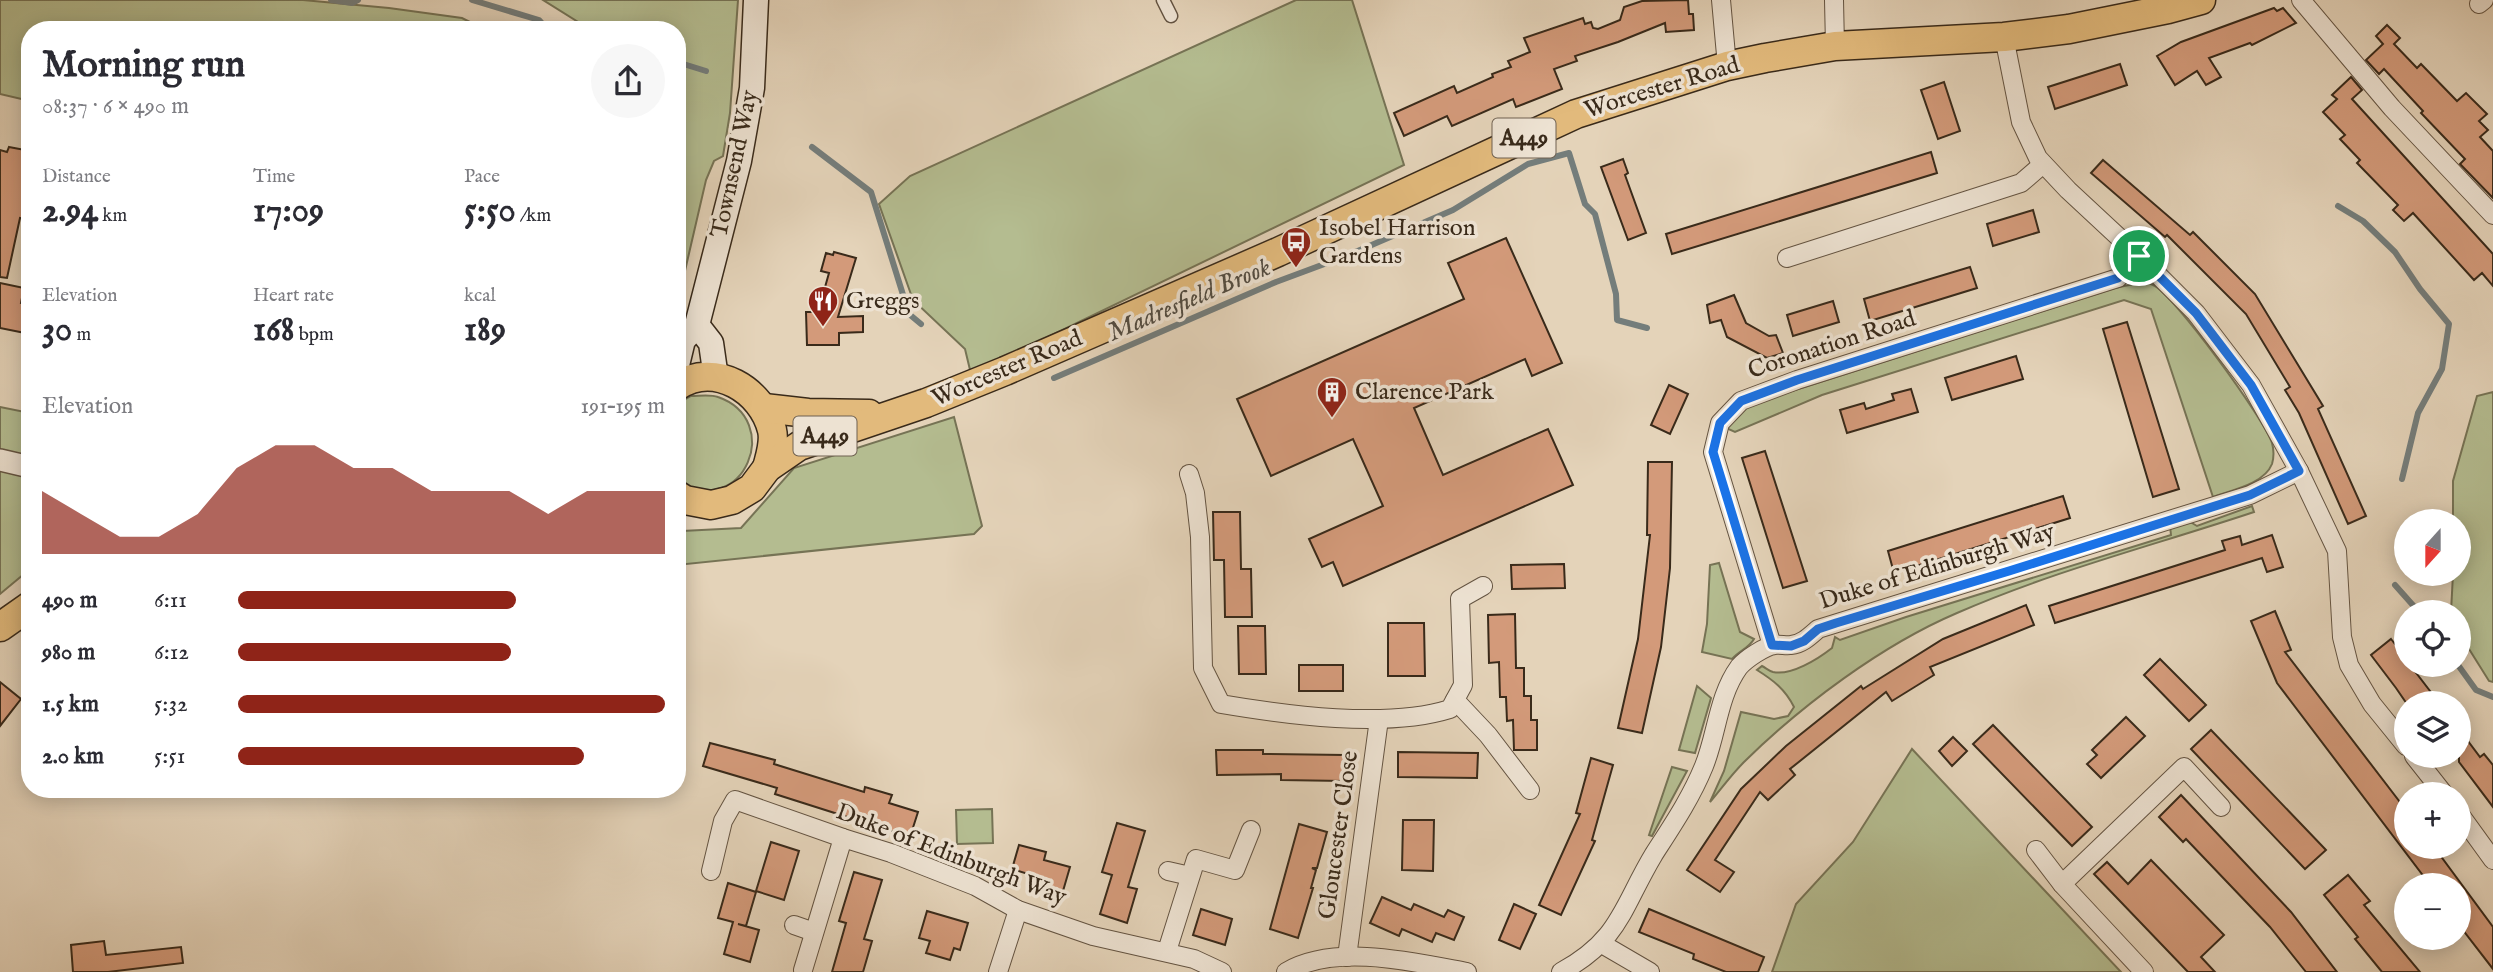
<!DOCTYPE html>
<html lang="en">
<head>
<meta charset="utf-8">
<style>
	body { margin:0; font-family:"IM FELL English",serif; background:#f7f7f7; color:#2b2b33; height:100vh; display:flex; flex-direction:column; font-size:26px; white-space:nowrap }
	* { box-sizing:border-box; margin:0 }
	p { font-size:23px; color:#7c7c81 }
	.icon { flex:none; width:38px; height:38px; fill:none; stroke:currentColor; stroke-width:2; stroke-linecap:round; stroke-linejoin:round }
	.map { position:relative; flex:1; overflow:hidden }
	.sheet { position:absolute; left:21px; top:21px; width:665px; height:777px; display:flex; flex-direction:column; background:#fff; border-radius:28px; box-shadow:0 4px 18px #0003 }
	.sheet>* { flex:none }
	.needle { width:46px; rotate:201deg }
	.tools { position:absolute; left:2394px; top:509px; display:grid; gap:14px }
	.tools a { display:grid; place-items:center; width:77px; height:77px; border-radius:50%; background:#fff; box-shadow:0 4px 18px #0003; font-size:35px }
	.pin { position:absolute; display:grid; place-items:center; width:60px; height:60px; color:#fff; margin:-30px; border:4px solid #fff; border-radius:50%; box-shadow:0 2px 7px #0007 }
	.round { display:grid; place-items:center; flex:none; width:74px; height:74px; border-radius:37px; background:#f7f7f7 }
	.head { display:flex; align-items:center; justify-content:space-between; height:119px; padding:0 21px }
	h1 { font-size:38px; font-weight:700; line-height:52px }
	.metrics { display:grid; grid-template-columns:repeat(3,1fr); gap:10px; height:119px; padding:7px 21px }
	.metrics div { display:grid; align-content:center }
	.metrics b { font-size:35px; font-weight:700 }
	.metrics small { font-size:19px; font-weight:400 }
	.metrics p { font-size:19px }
	.chart { height:196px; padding:14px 21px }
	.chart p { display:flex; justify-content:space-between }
	.chart svg { width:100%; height:126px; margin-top:7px; fill:#8f2418; opacity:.7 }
	ul { padding:0 21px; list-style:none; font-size:23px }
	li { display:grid; grid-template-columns:112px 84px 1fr; align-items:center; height:52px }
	li i { height:18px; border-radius:9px; background:#8f2418 }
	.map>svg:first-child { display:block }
</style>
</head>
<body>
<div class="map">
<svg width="2493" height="972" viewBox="0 0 2493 972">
	<rect width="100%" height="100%" fill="#e4d3b9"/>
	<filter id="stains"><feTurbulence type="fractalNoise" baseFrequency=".00286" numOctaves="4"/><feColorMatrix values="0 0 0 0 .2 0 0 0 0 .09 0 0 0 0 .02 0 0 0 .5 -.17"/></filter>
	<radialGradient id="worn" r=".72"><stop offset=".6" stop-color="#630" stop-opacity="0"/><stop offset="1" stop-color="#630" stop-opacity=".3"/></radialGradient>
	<g fill="#b4bc90" stroke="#767355" stroke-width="2">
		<polygon points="0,0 303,0 389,8 462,18 486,30 30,30 30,101 0,94"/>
		<polygon points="543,0 738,0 730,113 723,156 714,161 706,180 681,288 677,287 677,30 591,30"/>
		<polygon points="1296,0 1352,0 1404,165 971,374 965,349 913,300 879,204 910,176"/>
		<path d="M2143,282C2147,283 2150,283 2153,285C2173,293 2265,420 2272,443C2274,450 2274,457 2272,464C2264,484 2232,490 2213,497L2151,309L2124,300L1822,395L1735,432L1726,428L1748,405L2115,288Z"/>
		<polygon points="2493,392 2493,682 2489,681 2459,633 2459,612 2451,612 2453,574 2459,574 2459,522 2453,521 2453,481 2477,396"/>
		<path d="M691,396C699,396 710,394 718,397C784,420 745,520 677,482V404Z"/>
		<polygon points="0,407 30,413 30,569 0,594"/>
		<polygon points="954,417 982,526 974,534 677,565 677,534 682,531 741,528 794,468"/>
		<path d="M2252,506L2254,512C2155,545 2053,571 1957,613C1882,645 1802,705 1744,762C1732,774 1721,789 1710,802L1724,771L1741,712L1774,719L1788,716L1794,707C1785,689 1773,680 1757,670L1762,666C1766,668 1769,671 1773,672C1791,676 1818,659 1832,648L1835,637L1840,640L1906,617L2171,535L2170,526L2187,520L2197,526Z"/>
		<path d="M1719,563L1740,632L1754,639C1749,648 1739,651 1732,659L1702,652L1707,624L1710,565Z"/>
		<polygon points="1697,686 1711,698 1695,753 1679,750"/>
		<polygon points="1912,749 2121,972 1772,972 1796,904 1853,842"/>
		<polygon points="1672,767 1687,771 1652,836 1649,835"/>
		<polygon points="992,809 993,843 957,844 956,810"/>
	</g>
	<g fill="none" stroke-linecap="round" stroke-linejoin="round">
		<g stroke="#747d7b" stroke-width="6">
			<polyline points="331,0 352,3 358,0"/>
			<polyline points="472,0 539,20 548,30"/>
			<polyline points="677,62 706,71"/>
			<polyline points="812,147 871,192 909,314 921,324"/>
			<polyline points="2338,206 2363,221 2395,252 2420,289 2449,324 2442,369 2418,413 2402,479"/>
			<polyline points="1054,378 1276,282 1346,256 1453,210 1528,164 1569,153 1585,204 1595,214 1616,294 1617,320 1647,328"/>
			<polyline points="2395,585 2419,612"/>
			<polyline points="2458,665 2476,690 2493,697"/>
		</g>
	</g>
	<g fill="#d39a7a" stroke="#392a1a" stroke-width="2">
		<polygon points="1688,0 1689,14 1693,14 1694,30 1666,32 1665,23 1618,42 1575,56 1577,61 1554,69 1562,89 1516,107 1513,99 1452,126 1447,116 1404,136 1394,113 1454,86 1457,93 1493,77 1492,74 1511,67 1508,61 1530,52 1524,38 1583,18 1585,24 1591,22 1593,28 1598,29 1620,20 1624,7 1642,1"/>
		<polygon points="2274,8 2277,11 2283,8 2296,23 2252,45 2250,43 2209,58 2221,77 2206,85 2197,71 2175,85 2157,56 2181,42"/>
		<polygon points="2387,25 2400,38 2394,44 2417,68 2421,64 2457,101 2466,93 2487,114 2479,121 2488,130 2480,137 2493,151 2493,198 2460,164 2465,159 2421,113 2423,111 2384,69 2379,74 2366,60 2383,44 2376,36"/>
		<polygon points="2120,64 2127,85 2055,109 2048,87"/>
		<polygon points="2351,77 2362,90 2352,99 2493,254 2493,286 2482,273 2474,280 2413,213 2404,221 2393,210 2398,205 2357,163 2360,160 2340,139 2345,135 2323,112 2337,99 2332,95"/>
		<polygon points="1944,82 1960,131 1938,139 1921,90"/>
		<polygon points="9,147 25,150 23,158 30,159 30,220 20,218 7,278 0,277 0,150 7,152"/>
		<polygon points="1931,152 1937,173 1672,254 1666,234"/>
		<polygon points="1623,159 1628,173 1625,175 1646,233 1628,240 1601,167"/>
		<polygon points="2103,160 2190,235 2193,232 2255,294 2323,406 2318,409 2366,516 2348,524 2299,413 2285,390 2290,387 2246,314 2167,235 2165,237 2091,173"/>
		<polygon points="2033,210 2039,232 1993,246 1987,224"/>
		<polygon points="1506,238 1562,363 1532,376 1525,359 1414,408 1443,475 1548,429 1573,485 1343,586 1333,562 1322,567 1309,539 1383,506 1353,439 1271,476 1237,399 1464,299 1448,263"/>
		<polygon points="834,252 856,258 838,317 863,316 863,332 839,333 839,345 807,345 806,312 818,312 829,273 821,271 826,253 833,255"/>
		<polygon points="1970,267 1977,288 1870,321 1864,299"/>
		<polygon points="0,283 24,288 21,303 30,305 30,334 0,328"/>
		<polygon points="1734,295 1746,323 1769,336 1776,335 1783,353 1767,358 1727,337 1721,320 1710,323 1707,305"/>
		<polygon points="1833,301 1839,322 1793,336 1787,315"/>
		<polygon points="2127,322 2179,489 2153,497 2103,329"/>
		<polygon points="2016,356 2023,379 1952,400 1945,378"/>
		<polygon points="1669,385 1688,394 1670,434 1651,425"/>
		<polygon points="1911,389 1918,412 1847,433 1840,410 1864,403 1866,409 1894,400 1892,394"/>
		<polygon points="1765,451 1807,581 1783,588 1742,458"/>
		<polygon points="1648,462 1672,462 1670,568 1661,647 1642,733 1618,728 1638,639 1650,535 1647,535"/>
		<polygon points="2063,496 2070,518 1894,573 1888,551"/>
		<polygon points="1213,512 1240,512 1241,569 1251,569 1252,617 1225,617 1224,560 1214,560"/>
		<polygon points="2272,535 2283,567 2267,572 2262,558 2055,623 2049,606 2225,550 2222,541 2240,536 2242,545"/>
		<polygon points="1564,564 1565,588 1512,589 1511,565"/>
		<polygon points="2026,605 2034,625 1930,667 1934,675 1892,701 1886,692 1790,769 1795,775 1768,800 1760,792 1715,860 1734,872 1720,892 1687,870 1741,789 1786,746 1861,686 1863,689 1943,639"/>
		<polygon points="2275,611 2291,650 2285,652 2406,810 2406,847 2434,847 2493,927 2493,969 2459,925 2459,886 2431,886 2277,683 2251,621"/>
		<polygon points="1515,614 1516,668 1524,668 1524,696 1531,696 1531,720 1537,720 1537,750 1514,750 1513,720 1507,721 1506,697 1500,697 1499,662 1489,663 1488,615"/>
		<polygon points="1388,623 1424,623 1425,676 1388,676"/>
		<polygon points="1238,626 1265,626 1266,674 1239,674"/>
		<polygon points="2391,639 2406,658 2406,665 2410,665 2440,704 2407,704 2396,688 2371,655"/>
		<polygon points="2160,659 2206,705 2189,721 2144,675"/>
		<rect x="1299" y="665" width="44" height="26"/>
		<polygon points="0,682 21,699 0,726"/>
		<polygon points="2126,717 2145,736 2101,778 2087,764 2097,755 2092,750"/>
		<polygon points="1993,725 2092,827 2072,846 1973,744"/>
		<polygon points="2459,729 2480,757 2484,754 2493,765 2493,807 2459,762"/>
		<polygon points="2211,730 2326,850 2305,869 2191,749"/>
		<polygon points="1953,737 1967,751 1952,766 1939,751"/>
		<polygon points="710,743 775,760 774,764 864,792 865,787 892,795 889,803 918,812 910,837 775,794 777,788 703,766"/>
		<polygon points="1216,750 1263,750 1263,754 1345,755 1344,781 1281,780 1281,774 1217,775"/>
		<polygon points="1398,752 1478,753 1477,778 1398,777"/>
		<polygon points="1591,758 1613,765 1592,840 1595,841 1561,915 1539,905 1580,814 1576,813"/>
		<polygon points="2181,795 2291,912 2337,972 2306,972 2270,927 2186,839 2183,842 2159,817"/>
		<polygon points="1403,820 1434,820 1433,871 1402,870"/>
		<polygon points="1117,823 1145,831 1128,887 1137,889 1127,923 1100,914 1112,875 1102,872"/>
		<polygon points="1299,824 1327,832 1317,868 1312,868 1316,870 1311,888 1313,888 1298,938 1270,929"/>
		<polygon points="771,842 799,851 784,900 756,891"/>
		<polygon points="1019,845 1046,852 1044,860 1070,867 1063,891 1037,883 1038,877 1012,869"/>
		<polygon points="2151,860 2224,935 2201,957 2215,972 2188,972 2094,874 2107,862 2128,884"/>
		<polygon points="854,872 882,880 864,939 872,941 863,972 832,972 846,923 839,921"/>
		<polygon points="2348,875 2370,901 2364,905 2420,972 2382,972 2355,939 2358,937 2324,895"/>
		<polygon points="728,883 756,892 746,926 738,924 759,930 750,962 724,954 733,922 718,918"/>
		<polygon points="1382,897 1411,910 1414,904 1444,917 1448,910 1464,917 1454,940 1436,933 1432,942 1402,929 1399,936 1370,923"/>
		<polygon points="1514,904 1536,914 1520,949 1499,940"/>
		<polygon points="1201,909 1232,919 1225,945 1193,935"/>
		<polygon points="1649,909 1764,957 1758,972 1726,972 1693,959 1694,954 1639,932"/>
		<polygon points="927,911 968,923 960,950 954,948 950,960 926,953 930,941 919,938"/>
		<polygon points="104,941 106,955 181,947 183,963 108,972 73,972 71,945"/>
	</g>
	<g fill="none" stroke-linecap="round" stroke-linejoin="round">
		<g stroke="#645442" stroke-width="15">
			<polyline id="pedestrian" points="1163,0 1171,16"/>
		</g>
		<g stroke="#645442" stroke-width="20">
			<g id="minor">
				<polyline points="1721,0 1727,66"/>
				<polyline points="1834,0 1835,46"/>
				<polyline points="2301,0 2392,108 2493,215"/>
				<polyline points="2479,4 2484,0"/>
				<polyline points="2004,37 2021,122 2038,158 2068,190 2139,256 2196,313 2251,385 2299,471 2337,551 2342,637 2349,665 2372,704 2406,746"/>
				<polyline points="1787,258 2021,183 2043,164"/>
				<path d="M1189,474L1195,493L1200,537L1203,668L1221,704C1286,715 1386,729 1450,709L1463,685L1460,599L1483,586"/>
				<polyline points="1772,645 1713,452 1720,423 1741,401 1797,380 2118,278 2139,256"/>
				<polyline points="1455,700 1488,735 1530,790"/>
				<polyline points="2414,756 2444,794"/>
				<polyline points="2459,813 2493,860"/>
				<polyline points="2036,850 2062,884 2144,972"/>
				<polyline points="711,871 723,821 735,800 843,838 891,853 975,886 1018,910 1093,936 1194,959 1222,972"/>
				<polyline points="1168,871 1190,876"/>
				<polyline points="2062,884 2184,767 2221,807"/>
				<polyline points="794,925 814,932"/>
				<polyline points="1602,944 1650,972"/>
				<polyline points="1167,951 1196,859 1235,870 1251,830"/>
				<polyline points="1347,957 1379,719"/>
				<polyline points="803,970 843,838"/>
				<polyline points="998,972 1018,910"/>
				<path d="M1286,972C1335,943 1414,962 1467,972"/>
				<path d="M1561,972C1621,939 1622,907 1654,854C1672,826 1691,798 1704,766C1717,734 1718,696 1739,667C1746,659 1765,646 1775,645C1780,644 1786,646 1791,645C1802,644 1810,636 1818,629L2250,495L2299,471"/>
			</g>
		</g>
		<g stroke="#645442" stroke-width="24">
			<polyline id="tertiary" points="0,460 30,467"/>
		</g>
		<g stroke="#392a1a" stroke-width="27">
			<g id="secondary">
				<polyline points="697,325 711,343 716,378"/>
				<polyline points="677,365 683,340 697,325 739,161 752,88 756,0"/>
			</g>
		</g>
		<g stroke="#392a1a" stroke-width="31">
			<g id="trunk">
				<path d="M677,386C715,361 762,390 772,430C775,443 770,456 767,468"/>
				<polyline points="764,408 808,413 869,414"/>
				<polyline points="677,495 685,500 711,505 732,500 752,488 767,468 799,446 926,403 1005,371 1278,252 1576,114 1727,66 1765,58 1835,46 2004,37 2069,29 2168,9 2201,0"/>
				<polyline points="0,627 30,606"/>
			</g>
		</g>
		<use href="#pedestrian" stroke="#ede2d2" stroke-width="12"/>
		<use href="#minor" stroke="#ede2d2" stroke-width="18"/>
		<use href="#tertiary" stroke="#ede2d2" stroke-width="21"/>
		<use href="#secondary" stroke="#ede2d2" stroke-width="24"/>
		<use href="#trunk" stroke="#e2ba7c" stroke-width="28"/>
	</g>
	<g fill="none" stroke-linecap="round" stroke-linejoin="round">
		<g stroke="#fff" stroke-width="14">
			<polygon id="route" points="2139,256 2196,313 2251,385 2299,471 2250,495 2009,571 1836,623 1818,629 1804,641 1791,646 1772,645 1713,452 1720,423 1741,401 1797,380 2118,278"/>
		</g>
		<use href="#route" stroke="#1a73e8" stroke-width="9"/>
	</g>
	<defs>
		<g id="bus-pin" transform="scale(1.575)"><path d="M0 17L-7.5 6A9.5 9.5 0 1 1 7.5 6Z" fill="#8f2418" stroke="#ede2d2"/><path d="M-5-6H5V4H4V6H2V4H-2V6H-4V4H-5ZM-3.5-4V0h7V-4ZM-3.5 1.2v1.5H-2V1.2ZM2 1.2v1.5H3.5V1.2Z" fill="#fff"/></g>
		<g id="restaurant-pin" transform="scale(1.575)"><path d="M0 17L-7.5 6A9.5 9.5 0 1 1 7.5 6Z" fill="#8f2418" stroke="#ede2d2"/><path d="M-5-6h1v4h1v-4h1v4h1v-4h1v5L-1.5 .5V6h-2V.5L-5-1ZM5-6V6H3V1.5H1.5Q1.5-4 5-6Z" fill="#fff"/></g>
		<g id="building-pin" transform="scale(1.575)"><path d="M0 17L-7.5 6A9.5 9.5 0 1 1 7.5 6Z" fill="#8f2418" stroke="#ede2d2"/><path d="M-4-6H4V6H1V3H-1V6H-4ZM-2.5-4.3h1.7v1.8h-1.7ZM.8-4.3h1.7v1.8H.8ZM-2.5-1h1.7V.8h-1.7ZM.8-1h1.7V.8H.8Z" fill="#fff"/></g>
	</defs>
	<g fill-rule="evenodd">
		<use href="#bus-pin" x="1296" y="242"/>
		<use href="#restaurant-pin" x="823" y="301"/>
		<use href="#building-pin" x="1332" y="392"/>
	</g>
	<g text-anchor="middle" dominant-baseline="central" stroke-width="7" stroke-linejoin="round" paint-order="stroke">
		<g fill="#ede2d2" stroke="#6f6151" stroke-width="2">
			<rect x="1492.5" y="118.5" width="63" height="39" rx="5"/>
			<rect x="793.5" y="416.5" width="63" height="39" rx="5"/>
		</g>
		<g font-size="23" font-weight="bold" fill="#392a1a">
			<text x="1524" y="138">A449</text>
			<text x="825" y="436">A449</text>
		</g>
		<g font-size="24" fill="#392a1a" stroke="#ede2d2">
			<text transform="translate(1662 88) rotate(-17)">Worcester Road</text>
			<text transform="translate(735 164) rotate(-78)">Townsend Way</text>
			<text transform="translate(1832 345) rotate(-18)">Coronation Road</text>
			<text transform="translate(1007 369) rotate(-23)">Worcester Road</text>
			<text transform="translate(1937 567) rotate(-17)">Duke of Edinburgh Way</text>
			<text transform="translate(1339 835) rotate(-82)">Gloucester Close</text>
			<text transform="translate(951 855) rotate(21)">Duke of Edinburgh Way</text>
		</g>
		<g font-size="24" fill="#392a1a" stroke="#ede2d2" text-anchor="start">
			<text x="1319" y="228">Isobel Harrison<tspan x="1319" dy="28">Gardens</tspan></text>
			<text x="846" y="301">Greggs</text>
			<text x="1355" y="392">Clarence Park</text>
		</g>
		<g font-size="26" font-style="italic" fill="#524c42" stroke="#ede2d2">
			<text transform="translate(1189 300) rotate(-23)">Madresfield Brook</text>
		</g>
	</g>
	<rect width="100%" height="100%" filter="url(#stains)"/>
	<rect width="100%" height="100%" fill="url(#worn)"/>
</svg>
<div class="tools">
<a><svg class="needle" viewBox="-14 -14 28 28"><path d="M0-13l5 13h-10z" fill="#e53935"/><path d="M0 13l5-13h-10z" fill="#7c7c81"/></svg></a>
<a><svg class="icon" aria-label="locate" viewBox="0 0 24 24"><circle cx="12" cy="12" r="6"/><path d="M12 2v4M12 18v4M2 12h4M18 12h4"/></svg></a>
<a><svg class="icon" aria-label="layers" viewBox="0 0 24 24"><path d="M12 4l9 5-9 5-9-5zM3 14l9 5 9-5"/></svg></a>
<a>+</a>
<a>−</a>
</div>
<div class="pin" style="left:2139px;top:256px;background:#1e9e55"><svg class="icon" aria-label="arrive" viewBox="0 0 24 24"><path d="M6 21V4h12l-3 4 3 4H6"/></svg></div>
<section class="sheet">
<div class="head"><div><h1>Morning run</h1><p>08:37 · 6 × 490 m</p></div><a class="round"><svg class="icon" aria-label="share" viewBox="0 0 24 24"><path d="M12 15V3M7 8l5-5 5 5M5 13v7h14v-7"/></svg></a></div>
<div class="metrics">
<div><p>Distance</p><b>2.94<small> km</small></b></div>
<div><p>Time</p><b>17:09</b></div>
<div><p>Pace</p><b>5:50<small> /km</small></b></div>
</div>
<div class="metrics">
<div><p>Elevation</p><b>30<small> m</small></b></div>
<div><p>Heart rate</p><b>168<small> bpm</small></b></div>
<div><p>kcal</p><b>189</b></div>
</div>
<div class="chart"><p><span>Elevation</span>191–195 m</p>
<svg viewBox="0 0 160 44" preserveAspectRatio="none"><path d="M0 44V22L10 30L20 38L30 38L40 30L50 14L60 6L70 6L80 14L90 14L100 22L110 22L120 22L130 30L140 22L150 22L160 22V44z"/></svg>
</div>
<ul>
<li><b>490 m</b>6:11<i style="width:65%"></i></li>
<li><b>980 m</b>6:12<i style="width:64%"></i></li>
<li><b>1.5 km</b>5:32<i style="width:100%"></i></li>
<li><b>2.0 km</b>5:51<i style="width:81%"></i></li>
</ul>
</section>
</div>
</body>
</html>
